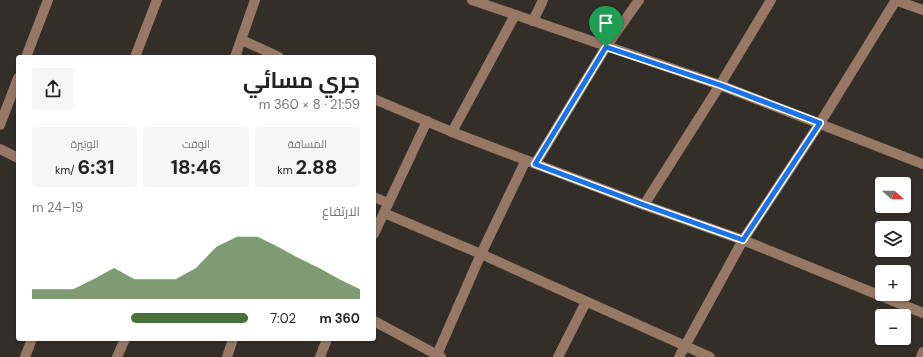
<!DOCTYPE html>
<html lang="ar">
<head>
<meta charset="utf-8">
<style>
	body { margin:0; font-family:"DM Sans",Cairo,sans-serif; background:#f6f6f6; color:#222; direction:rtl; height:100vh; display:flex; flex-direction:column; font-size:15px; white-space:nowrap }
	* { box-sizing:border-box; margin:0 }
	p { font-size:13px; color:#767676 }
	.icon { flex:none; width:22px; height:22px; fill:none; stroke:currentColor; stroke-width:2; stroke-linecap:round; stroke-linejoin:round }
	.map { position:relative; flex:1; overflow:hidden; direction:ltr }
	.sheet { position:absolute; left:16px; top:55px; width:360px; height:286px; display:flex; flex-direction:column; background:#fff; border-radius:4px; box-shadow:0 1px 3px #0004; direction:rtl }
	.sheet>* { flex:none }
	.needle { width:26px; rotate:111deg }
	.buttons { position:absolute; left:875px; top:177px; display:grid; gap:8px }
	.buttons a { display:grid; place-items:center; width:36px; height:36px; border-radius:4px; background:#fff; box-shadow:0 1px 3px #0004; font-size:20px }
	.pin { position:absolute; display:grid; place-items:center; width:34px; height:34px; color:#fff; margin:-41px -17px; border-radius:50% 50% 50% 0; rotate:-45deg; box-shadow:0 0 4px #0007 }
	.pin .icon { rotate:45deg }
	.round { display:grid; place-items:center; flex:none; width:42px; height:42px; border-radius:4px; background:#f6f6f6 }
	.summary { display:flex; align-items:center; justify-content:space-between; height:68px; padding:0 16px }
	h1 { font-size:22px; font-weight:700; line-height:30px }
	.metrics { display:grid; grid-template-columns:repeat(3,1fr); gap:6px; height:68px; padding:4px 16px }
	.metrics div { display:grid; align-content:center; border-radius:4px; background:#f6f6f6; text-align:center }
	.metrics b { font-size:20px; font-weight:700 }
	.metrics small { font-size:11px; font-weight:400 }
	.metrics p { font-size:11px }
	.chart { height:112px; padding:8px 16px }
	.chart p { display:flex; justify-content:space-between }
	.chart svg { width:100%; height:72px; margin-top:4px; fill:#4a7139; opacity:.7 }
	ul { padding:0 16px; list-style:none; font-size:13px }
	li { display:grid; grid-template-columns:64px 48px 1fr; align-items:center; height:30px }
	li i { height:10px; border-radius:5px; background:#4a7139 }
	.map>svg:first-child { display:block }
</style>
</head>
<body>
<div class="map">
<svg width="923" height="357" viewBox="0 0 923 357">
	<rect width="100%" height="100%" fill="#332f28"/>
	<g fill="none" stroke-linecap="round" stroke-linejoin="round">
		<g stroke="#967865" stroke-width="10">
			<polyline points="472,0 720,85 923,164"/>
			<polyline points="895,0 923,10"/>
			<polyline points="533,21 543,0"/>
			<polyline points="242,40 279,57"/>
			<polyline points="26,57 48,0"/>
			<polyline points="135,57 157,0"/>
			<polyline points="235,57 255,0"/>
			<polyline points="374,99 452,132 644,205 743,240 923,313"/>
			<polyline points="0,125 18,78"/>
			<polyline points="452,132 515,15"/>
			<polyline points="0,149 18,158"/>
			<polyline points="535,164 606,47 639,0"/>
			<polyline points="374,197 388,203"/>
			<polyline points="644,205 720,85 771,0"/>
			<polyline points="384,213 481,254 710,357"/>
			<polyline points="374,234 427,121"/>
			<polyline points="374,321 441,357"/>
			<polyline points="25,357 32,339"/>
			<polyline points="117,357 125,339"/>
			<polyline points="227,357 233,339"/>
			<polyline points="320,357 327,339"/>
			<polyline points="436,357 481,254 526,160"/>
			<polyline points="558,357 586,302"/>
			<polyline points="679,357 743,240 820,123 896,0"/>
			<polyline points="921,357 923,352"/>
		</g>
	</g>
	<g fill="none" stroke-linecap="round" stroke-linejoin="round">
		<g stroke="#fff" stroke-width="8">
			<polygon id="route" points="606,47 720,85 820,123 743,240 644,205 535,164"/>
		</g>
		<use href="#route" stroke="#1a73e8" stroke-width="5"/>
	</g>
</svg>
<div class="buttons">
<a><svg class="needle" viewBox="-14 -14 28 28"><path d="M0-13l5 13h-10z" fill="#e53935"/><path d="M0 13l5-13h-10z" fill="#767676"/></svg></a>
<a><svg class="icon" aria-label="layers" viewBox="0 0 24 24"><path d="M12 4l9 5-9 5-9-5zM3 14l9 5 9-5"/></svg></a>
<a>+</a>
<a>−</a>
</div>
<div class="pin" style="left:606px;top:47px;background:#1e9e55"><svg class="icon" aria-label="arrive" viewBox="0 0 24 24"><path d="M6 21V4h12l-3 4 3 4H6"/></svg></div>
<section class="sheet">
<div class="summary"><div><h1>جري مسائي</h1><p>21:59 · 8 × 360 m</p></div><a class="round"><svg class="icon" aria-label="share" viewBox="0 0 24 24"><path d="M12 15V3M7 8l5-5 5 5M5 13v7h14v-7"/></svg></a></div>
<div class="metrics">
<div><p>المسافة</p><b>2.88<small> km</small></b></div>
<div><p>الوقت</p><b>18:46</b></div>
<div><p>الوتيرة</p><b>6:31<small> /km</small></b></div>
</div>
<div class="chart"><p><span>الارتفاع</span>19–24 m</p>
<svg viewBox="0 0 160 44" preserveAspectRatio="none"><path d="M0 44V38L10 38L20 38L30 32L40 25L50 32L60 32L70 32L80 25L90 12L100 6L110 6L120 12L130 19L140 25L150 32L160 38V44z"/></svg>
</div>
<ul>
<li><b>360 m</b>7:02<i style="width:54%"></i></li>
</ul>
</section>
</div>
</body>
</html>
